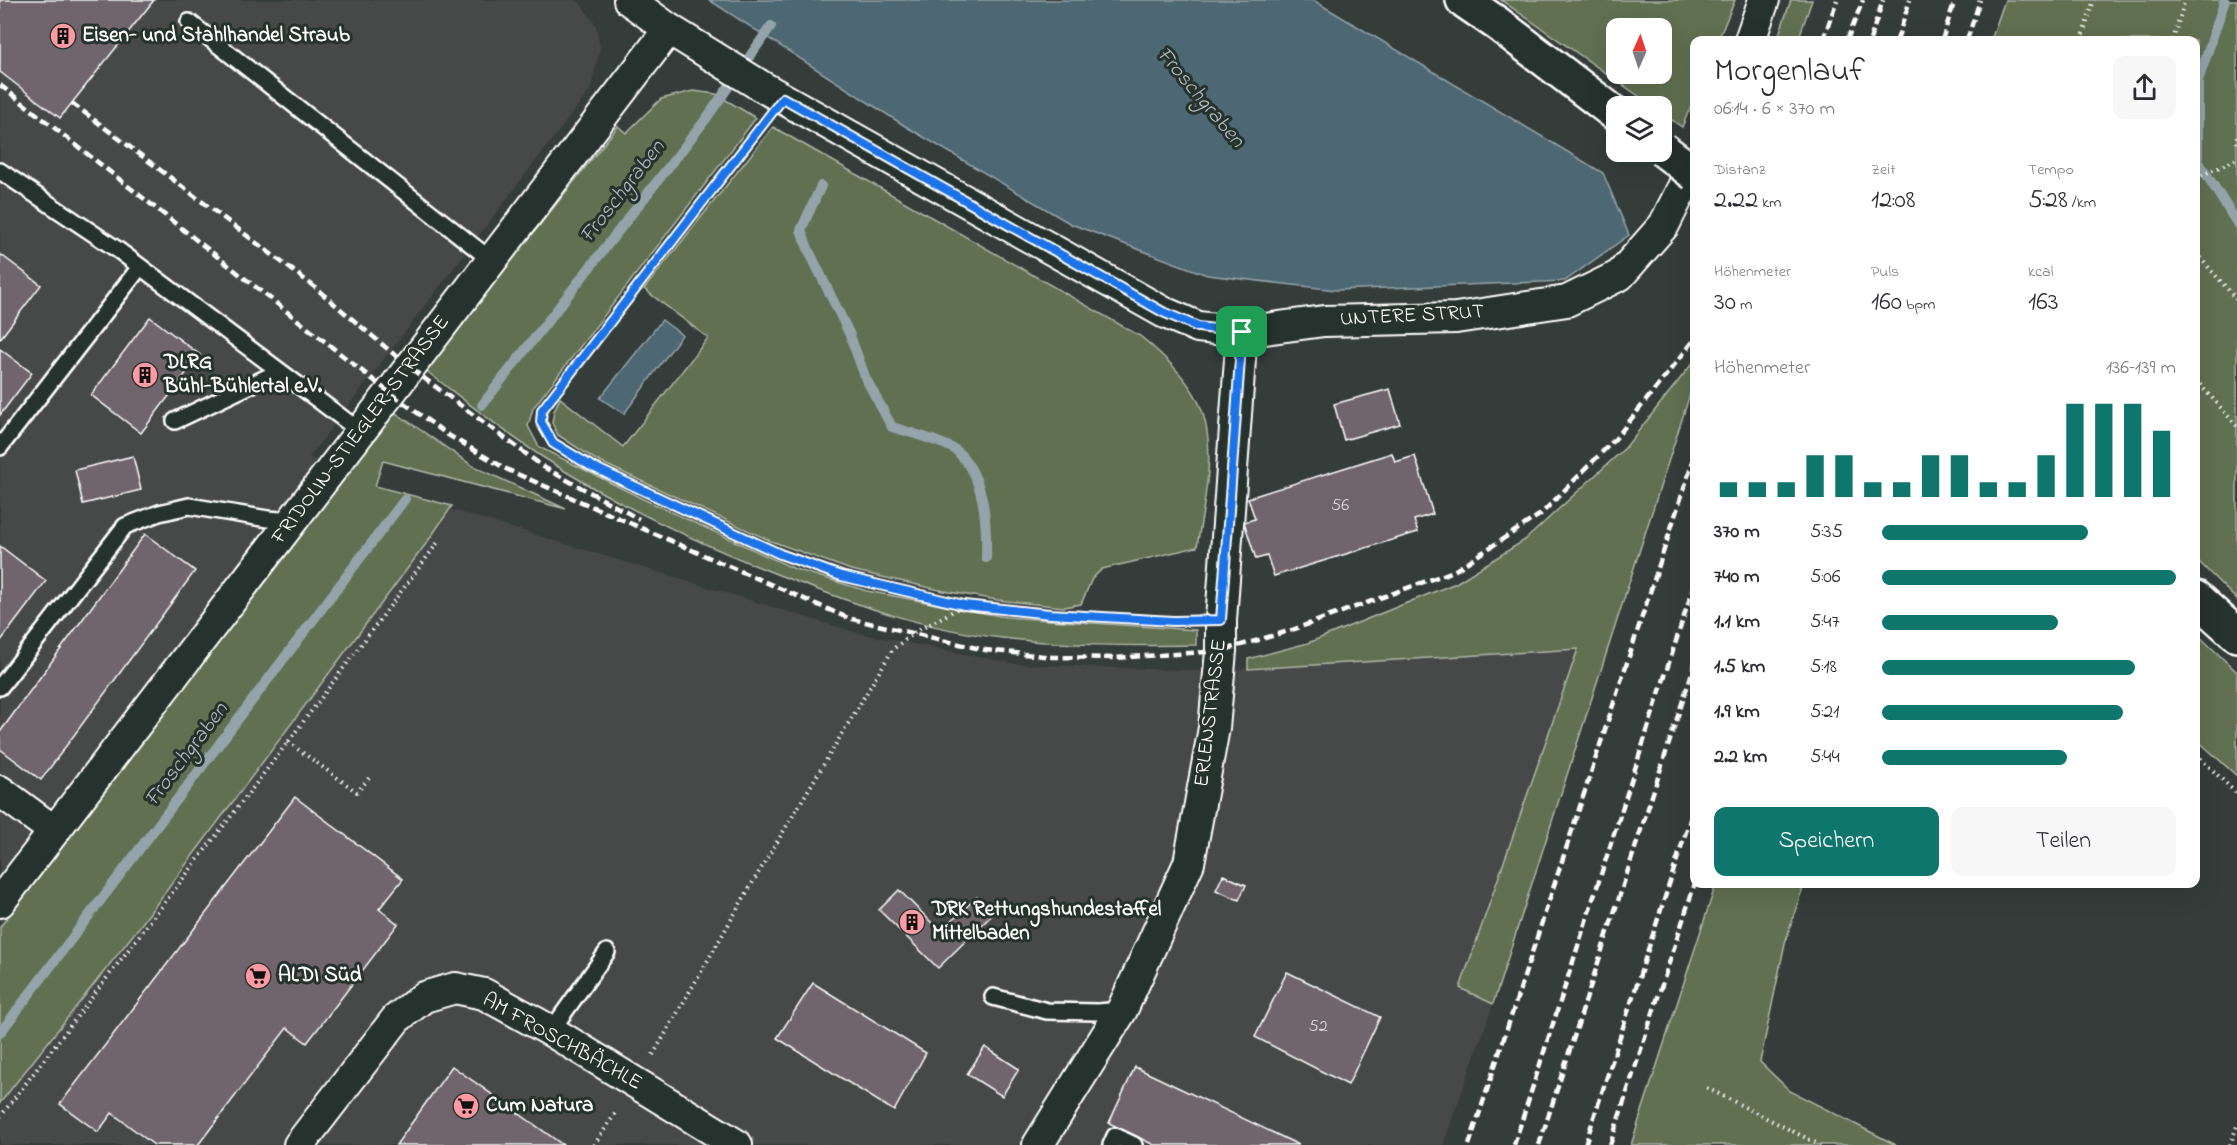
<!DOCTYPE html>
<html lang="de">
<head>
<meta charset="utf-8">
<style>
	body { margin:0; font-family:"Indie Flower",sans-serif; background:#f7f7f7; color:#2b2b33; height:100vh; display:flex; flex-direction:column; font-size:22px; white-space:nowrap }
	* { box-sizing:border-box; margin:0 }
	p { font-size:20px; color:#7c7c81 }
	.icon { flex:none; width:33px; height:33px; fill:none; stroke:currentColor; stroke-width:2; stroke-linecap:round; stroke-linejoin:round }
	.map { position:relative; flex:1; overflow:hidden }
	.details { position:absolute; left:1690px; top:36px; width:510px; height:852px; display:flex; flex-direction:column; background:#fff; border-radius:12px; box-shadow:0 6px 24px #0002 }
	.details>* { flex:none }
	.needle { width:39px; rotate:3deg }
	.controls { position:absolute; left:1606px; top:18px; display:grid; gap:12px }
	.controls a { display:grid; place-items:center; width:66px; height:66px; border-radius:12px; background:#fff; box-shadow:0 6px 24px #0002; font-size:30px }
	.pin { position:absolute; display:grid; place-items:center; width:51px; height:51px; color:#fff; margin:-26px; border-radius:12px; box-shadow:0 3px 9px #0006 }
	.round { display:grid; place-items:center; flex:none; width:63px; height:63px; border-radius:12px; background:#f7f7f7 }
	.head { display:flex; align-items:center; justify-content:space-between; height:102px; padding:0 24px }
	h1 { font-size:33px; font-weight:600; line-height:45px }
	.stats { display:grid; grid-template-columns:repeat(3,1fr); gap:9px; height:102px; padding:6px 24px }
	.stats div { display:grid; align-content:center }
	.stats b { font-size:26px; font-weight:600 }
	.stats small { font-size:16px; font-weight:400 }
	.stats p { font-size:16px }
	.chart { height:168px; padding:12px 24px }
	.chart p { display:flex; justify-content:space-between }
	.chart svg { width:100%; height:108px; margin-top:6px; stroke:#0f766e; stroke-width:6 }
	.cta { display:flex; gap:12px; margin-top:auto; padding:12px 24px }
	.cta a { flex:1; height:69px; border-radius:12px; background:#0f766e; color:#fff; font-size:24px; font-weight:600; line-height:69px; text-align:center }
	.cta a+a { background:#f7f7f7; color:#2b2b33 }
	ul { padding:0 24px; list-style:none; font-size:20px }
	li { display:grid; grid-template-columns:96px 72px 1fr; align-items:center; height:45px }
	li i { height:15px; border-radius:8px; background:#0f766e }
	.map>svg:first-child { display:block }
</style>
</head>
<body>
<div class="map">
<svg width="2237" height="1145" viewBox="0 0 2237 1145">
	<rect width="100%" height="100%" fill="#353d3a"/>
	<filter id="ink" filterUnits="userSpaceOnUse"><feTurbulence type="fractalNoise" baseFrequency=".0167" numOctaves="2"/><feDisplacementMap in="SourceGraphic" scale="12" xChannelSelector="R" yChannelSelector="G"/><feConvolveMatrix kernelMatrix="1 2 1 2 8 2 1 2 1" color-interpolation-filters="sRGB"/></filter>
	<g filter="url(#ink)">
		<polygon fill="#464949" points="0,0 576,0 580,3 596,25 600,48 590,90 309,457 374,486 858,633 1016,664 1200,671 1578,649 1460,988 1493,1004 1443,1145 0,1145"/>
		<g fill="#606f51" stroke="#b0b7a8" stroke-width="1.5" fill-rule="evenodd">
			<path d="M1501,0H1735L1718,40H1695V96L1682,127L1662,113V106H1653ZM1617,28H1662V74H1617Z"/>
			<polygon points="1791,0 1812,0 1798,40 1777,40"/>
			<polygon points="2005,0 2237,0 2237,600 2196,559 2196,40 1991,40"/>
			<path d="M693,91L716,94L756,118L533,408L528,426L539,447L643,499L795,569L867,591L1006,617L1196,630V645C1131,646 1067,646 1002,638C927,630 854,604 784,577C700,544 617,506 541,456C501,430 463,399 425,370L618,126L626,133L661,99Z"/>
			<path d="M773,127L1140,336C1161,353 1183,373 1196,397C1220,442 1204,500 1197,547L1102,569L1092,579L1081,604L1064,607L997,600L944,591L851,570L771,541L596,460L558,435L552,423L554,411L560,398L623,447L708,338L644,289Z"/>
			<polygon points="1695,360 1695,379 1493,1004 1460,988 1578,649 1248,669 1248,659 1308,643 1456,583 1525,540 1625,448"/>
			<polygon points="393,411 473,466 566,509 383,461 375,486 452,506 428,541 140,926 0,1103 0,927"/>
			<polygon points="2196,633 2237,672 2237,776 2196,739"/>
			<polygon points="1716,884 1804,884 1785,943 1760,1062 1790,1091 1896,1145 1631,1145"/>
		</g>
		<g fill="#4d6872" stroke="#94a4aa" stroke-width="1.5">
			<polygon points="709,0 1313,0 1603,173 1629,235 1565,281 1336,290 1207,275 1071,224 905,126"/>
			<polygon points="662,320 682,335 624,414 600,398"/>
		</g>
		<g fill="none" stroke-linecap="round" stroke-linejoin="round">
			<g stroke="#94a4aa" stroke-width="10">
				<polyline points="2225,0 2198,81 2198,161 2237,223"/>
				<path d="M821,186L801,230L809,251L849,333L866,379L892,427C905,431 951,444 958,452C985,479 987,521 986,558"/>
				<polyline points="482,405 706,119 771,26"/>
				<polyline points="0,1033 405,499"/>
			</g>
		</g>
		<g fill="#6f656c" stroke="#fff" stroke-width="1.5">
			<polygon points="0,0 154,0 60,118 0,72"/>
			<polygon points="0,254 41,285 0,339"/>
			<polygon points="150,317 200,355 141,433 91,395"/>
			<polygon points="0,349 32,373 0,415"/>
			<polygon points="1390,389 1400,424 1344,440 1334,404"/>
			<polygon points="1392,453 1395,462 1415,456 1433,514 1414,520 1418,532 1274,576 1267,556 1256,559 1244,522 1255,519 1248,498"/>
			<polygon points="133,456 141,490 83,504 75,470"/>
			<polygon points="145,534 195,571 41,780 0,749 0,732"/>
			<polygon points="0,546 46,581 0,642"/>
			<polygon points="295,797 403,879 379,909 398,924 307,1043 287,1028 198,1145 154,1145 112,1113 98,1132 60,1104"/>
			<polygon points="1223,875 1246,885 1239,900 1216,890"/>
			<polygon points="899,890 940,931 977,897 994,913 938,968 879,910"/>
			<polygon points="1287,972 1380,1017 1348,1085 1255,1037"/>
			<polygon points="813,983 926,1053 894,1111 777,1038"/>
			<polygon points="985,1047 1019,1069 1002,1096 967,1074"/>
			<polygon points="452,1066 563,1145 396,1145"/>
			<polygon points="1135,1067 1299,1145 1154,1145 1109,1123"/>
		</g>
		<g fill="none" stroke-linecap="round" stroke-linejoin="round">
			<g stroke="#fff" stroke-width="20">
				<g id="lane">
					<polyline points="189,22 491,260"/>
					<polyline points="0,171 118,250 361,432"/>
					<polyline points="175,421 278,372"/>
					<polyline points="0,447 140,267"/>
					<polyline points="0,687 125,526 159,513 189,506 268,519 292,521"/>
					<polyline points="993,997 1047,1011 1098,1012 1122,1010"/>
					<polyline points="551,1031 607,952"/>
					<polyline points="1111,1145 1115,1136 1134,1145"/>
				</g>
			</g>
			<g stroke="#fff" stroke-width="34">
				<g id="street">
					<polyline points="629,0 669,29 761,86 1163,312 1198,327 1242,332 1324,321 1456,318 1567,301 1620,275 1664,225 1695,163"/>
					<polyline points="1750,40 1764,0"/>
					<polyline points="0,791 54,831"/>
					<polyline points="0,902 669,29"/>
					<polyline points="299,1145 396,1019 424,997 455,988 484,994 551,1031 737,1145"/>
					<polyline points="1038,1145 1122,1010 1189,863 1214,728 1221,651 1221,620 1242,332"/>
				</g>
			</g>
			<g stroke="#fff" stroke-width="38">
				<g id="secondary">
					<polyline points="1463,0 1498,24 1617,115"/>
					<polyline points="2196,598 2237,635"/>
				</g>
			</g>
			<g stroke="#fff" stroke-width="4" stroke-dasharray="1.5 4.5" stroke-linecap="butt">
				<polyline points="2081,40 2094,0"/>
				<polyline points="2173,40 2185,0"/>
				<polyline points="762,125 542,410 541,422 553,443 591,466 780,554 841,575 964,605 1050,614 1189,621"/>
				<polyline points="2237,136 2237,143"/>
				<polyline points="2196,178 2237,159"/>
				<polyline points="2196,253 2237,300"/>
				<polyline points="2196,380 2237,426"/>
				<polyline points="288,742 357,792 370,777"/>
				<polyline points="2196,754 2237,794"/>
				<polyline points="653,1055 753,882 893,649 914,633 964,605"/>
				<polyline points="1707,1088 1820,1145"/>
				<polyline points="0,1117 288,742 439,541"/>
				<polyline points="594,1145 617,1111"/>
				<polyline points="2230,1145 2237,1126"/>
			</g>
			<use href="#lane" stroke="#26332d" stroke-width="15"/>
			<use href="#street" stroke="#26332d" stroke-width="30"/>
			<use href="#secondary" stroke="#26332d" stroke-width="33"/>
			<g stroke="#fff" stroke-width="4.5" stroke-dasharray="9 4.5" stroke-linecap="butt">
				<polyline points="1823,40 1837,0"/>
				<polyline points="1847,40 1863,0"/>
				<polyline points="1870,40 1883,0"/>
				<polyline points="1897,40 1910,0"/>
				<polyline points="1942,40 1955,0"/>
				<polyline points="1967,40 1980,0"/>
				<polyline points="0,85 390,393 448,435 508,470 848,618 985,650 1053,657 1114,658 1221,651 1292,630 1454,571 1541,514 1616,438 1695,339"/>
				<polyline points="72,103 312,285 409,367 545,468 639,519"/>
				<polyline points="1469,1145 1695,455"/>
				<polyline points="1514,1145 1695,582"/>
				<polyline points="1539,1145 1695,663"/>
				<polyline points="1585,1145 1695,804"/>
				<polyline points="1610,1145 1695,883"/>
			</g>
			<g stroke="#fff" stroke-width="38" stroke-linecap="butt">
				<polyline id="secondary-bridge" points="1662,149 1695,174"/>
			</g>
			<use href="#secondary-bridge" stroke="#26332d" stroke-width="33"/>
		</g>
	</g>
	<g fill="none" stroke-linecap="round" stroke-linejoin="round" filter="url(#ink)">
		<g stroke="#fff" stroke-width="12">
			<polygon id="route" points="783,98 1163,312 1198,327 1242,332 1221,620 1173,621 1050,614 964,605 841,576 780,554 591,466 553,443 541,422 542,410"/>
		</g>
		<use href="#route" stroke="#1a73e8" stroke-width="8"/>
	</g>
	<defs>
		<g id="building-disc" transform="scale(1.35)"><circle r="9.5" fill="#ff9aa2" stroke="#26332d"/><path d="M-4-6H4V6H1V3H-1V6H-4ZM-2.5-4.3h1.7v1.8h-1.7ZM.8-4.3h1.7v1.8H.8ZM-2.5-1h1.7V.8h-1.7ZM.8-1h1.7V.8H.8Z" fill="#111"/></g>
		<g id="supermarket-disc" transform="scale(1.35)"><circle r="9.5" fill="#ff9aa2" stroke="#26332d"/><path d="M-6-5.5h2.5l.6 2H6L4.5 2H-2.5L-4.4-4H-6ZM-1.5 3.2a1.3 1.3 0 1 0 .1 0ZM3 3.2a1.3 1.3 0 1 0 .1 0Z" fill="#111"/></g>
	</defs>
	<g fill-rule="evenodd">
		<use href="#building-disc" x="63" y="36"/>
		<use href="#building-disc" x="145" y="375"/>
		<use href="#building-disc" x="912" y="922"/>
		<use href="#supermarket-disc" x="258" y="976"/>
		<use href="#supermarket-disc" x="466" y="1106"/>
	</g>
	<g text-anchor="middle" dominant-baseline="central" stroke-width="6" stroke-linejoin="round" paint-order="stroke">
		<g font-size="18" fill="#dbd8da">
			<text x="1340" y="506">56</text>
			<text x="1318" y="1027">52</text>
		</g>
		<g font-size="21" font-weight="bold" fill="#fff" stroke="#26332d" text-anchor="start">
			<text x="82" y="36">Eisen- und Stahlhandel Straub</text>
			<text x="164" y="363">DLRG<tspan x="164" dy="24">Bühl-Bühlertal e.V.</tspan></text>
			<text x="932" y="910">DRK Rettungshundestaffel<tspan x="932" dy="24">Mittelbaden</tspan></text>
			<text x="278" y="976">ALDI Süd</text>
			<text x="486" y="1106">Cum Natura</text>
		</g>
		<g font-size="21" fill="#fff" stroke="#26332d">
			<text transform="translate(1412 316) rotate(-3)">UNTERE STRUT</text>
			<text transform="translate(361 430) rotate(-53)">FRIDOLIN-STIEGLER-STRASSE</text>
			<text transform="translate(1211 713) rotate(-83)">ERLENSTRASSE</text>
			<text transform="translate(562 1042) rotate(29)">AM FROSCHBÄCHLE</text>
		</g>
		<g font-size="22" font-style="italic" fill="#afbbc0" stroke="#26332d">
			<text transform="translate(1200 98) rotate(50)">Froschgraben</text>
			<text transform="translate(623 192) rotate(-52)">Froschgraben</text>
			<text transform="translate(187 755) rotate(-53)">Froschgraben</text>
		</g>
	</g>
</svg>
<div class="controls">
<a><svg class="needle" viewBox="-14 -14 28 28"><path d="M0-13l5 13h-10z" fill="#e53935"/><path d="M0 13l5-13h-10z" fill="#7c7c81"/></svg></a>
<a><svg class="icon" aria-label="layers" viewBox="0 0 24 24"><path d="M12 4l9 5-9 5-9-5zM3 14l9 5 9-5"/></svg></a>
</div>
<div class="pin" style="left:1242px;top:332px;background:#1e9e55"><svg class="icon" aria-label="arrive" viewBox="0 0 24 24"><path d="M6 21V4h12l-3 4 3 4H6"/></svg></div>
<section class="details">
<div class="head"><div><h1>Morgenlauf</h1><p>06:14 · 6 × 370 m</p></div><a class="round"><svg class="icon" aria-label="share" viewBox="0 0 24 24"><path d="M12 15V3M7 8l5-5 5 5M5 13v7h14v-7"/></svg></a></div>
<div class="stats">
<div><p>Distanz</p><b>2.22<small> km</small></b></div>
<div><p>Zeit</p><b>12:08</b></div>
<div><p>Tempo</p><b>5:28<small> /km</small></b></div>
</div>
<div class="stats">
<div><p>Höhenmeter</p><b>30<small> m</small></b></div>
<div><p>Puls</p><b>160<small> bpm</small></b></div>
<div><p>kcal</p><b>163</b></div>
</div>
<div class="chart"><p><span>Höhenmeter</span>136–139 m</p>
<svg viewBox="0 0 160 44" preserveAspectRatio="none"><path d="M5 44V38M15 44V38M25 44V38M35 44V27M45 44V27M55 44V38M65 44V38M75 44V27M85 44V27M95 44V38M105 44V38M115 44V27M125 44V6M135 44V6M145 44V6M155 44V17"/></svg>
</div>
<ul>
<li><b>370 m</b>5:35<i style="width:70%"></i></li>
<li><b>740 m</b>5:06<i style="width:100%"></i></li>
<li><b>1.1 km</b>5:47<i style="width:60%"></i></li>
<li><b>1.5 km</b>5:18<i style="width:86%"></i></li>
<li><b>1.9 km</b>5:21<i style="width:82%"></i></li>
<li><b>2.2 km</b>5:44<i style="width:63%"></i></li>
</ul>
<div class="cta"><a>Speichern</a><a>Teilen</a></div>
</section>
</div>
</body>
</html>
